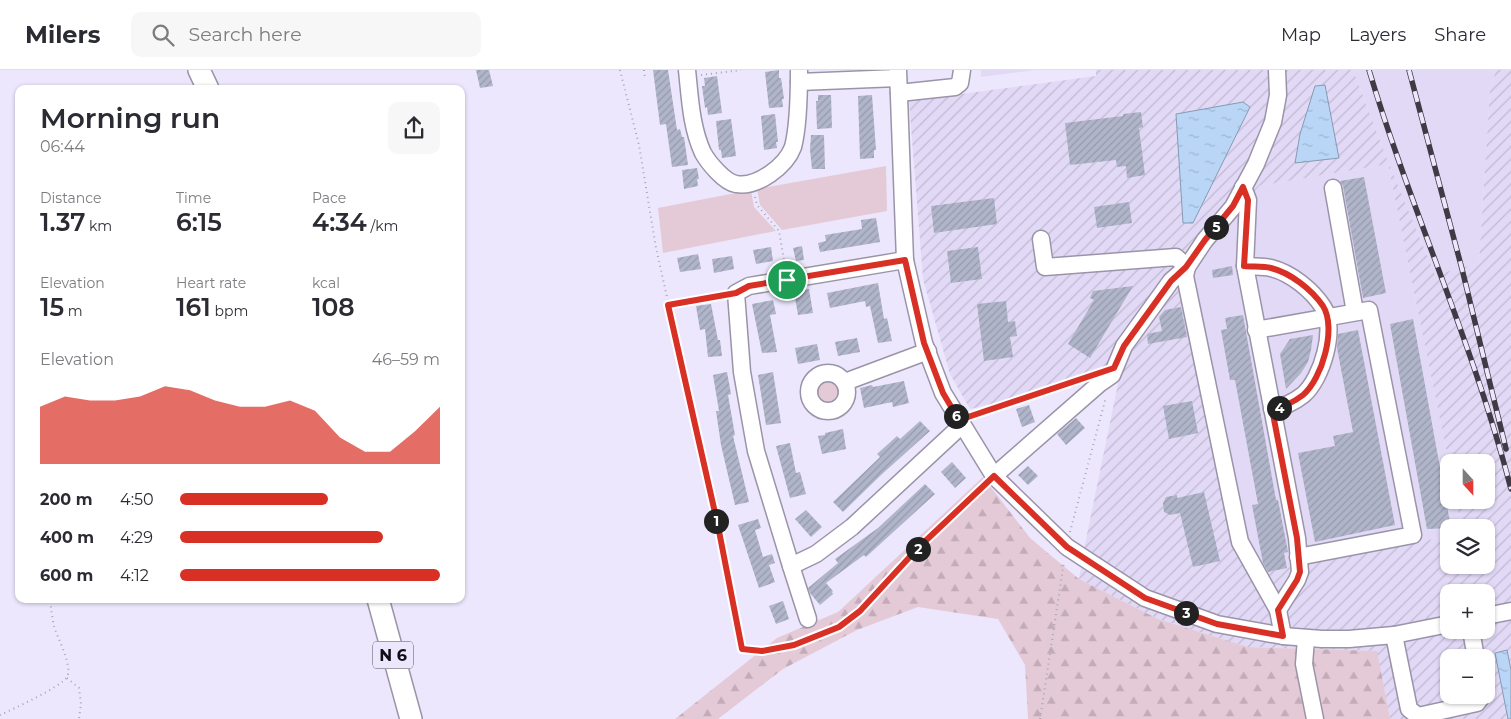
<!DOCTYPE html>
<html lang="en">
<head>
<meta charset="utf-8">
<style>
	body { margin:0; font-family:Montserrat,sans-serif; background:#f7f7f7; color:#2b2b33; height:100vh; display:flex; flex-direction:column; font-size:19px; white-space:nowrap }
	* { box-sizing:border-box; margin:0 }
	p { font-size:16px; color:#7c7c81 }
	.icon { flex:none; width:28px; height:28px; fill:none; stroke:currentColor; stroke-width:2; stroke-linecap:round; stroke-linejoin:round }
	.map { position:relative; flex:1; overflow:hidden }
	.panel { position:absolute; left:15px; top:15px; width:450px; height:518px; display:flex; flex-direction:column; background:#fff; border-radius:10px; box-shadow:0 1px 4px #0004 }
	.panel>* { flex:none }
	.needle { width:32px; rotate:159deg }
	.controls { position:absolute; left:1440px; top:384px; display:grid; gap:10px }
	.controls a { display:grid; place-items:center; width:55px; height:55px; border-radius:10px; background:#fff; box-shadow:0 1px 4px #0004; font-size:25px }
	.pin { position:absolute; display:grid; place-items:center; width:42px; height:42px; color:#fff; margin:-21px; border:2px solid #fff; border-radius:50%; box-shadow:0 1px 5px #0007 }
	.km { position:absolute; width:25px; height:25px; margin:-12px; border-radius:50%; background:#222; color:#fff; font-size:14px; line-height:25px; text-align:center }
	.round { display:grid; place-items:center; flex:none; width:52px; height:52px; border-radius:10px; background:#f7f7f7 }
	.head { display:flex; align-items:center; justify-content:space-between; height:85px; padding:0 25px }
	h1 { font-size:28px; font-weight:600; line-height:38px }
	.figures { display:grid; grid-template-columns:repeat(3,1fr); gap:8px; height:85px; padding:5px 25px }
	.figures div { display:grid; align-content:center }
	.figures b { font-size:25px; font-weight:600 }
	.figures small { font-size:14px; font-weight:400 }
	.figures p { font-size:14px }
	.chart { height:140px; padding:10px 25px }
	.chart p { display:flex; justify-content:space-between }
	.chart svg { width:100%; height:90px; margin-top:5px; fill:#d93025; opacity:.7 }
	ul { padding:0 25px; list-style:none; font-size:16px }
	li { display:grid; grid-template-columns:80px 60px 1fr; align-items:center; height:38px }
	li i { height:12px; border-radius:6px; background:#d93025 }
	header { display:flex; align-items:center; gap:30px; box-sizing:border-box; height:70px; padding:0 25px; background:#fff; border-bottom:1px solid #e1e1e2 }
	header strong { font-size:24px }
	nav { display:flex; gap:28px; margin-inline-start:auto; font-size:18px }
	.search { width:350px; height:45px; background:#f7f7f7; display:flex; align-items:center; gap:12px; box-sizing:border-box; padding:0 18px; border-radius:10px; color:#7c7c81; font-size:19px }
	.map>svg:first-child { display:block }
</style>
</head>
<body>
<header>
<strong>Milers</strong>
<div class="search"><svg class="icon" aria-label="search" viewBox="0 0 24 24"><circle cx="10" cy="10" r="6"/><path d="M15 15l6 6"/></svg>Search here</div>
<nav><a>Map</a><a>Layers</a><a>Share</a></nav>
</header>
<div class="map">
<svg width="1511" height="649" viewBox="0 0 1511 649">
	<defs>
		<pattern id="industrial-furrows" width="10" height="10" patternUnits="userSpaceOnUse" patternTransform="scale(1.25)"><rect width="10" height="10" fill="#e2d9f6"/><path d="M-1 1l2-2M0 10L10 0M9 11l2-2" fill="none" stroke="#c1b9d2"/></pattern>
		<pattern id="forest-firs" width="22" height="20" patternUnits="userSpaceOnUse" patternTransform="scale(1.25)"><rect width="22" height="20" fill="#e4cad7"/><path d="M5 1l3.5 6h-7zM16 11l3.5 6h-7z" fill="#c3acb8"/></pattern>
		<pattern id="water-ripples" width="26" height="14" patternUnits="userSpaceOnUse" patternTransform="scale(1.25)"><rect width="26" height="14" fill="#b9d6f6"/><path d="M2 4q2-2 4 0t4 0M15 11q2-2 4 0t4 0" fill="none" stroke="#9eb6d2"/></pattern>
		<pattern id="building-hatch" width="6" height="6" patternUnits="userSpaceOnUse" patternTransform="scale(1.25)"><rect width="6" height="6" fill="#b0b5ca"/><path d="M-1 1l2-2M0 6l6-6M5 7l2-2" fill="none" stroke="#969aad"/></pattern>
	</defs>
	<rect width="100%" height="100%" fill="#ede7fd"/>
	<g fill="#e2d9f6">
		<polygon points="981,0 1035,0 981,7"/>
		<polygon points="1353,0 1496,0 1490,21 1479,193 1435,206 1387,89"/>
		<polygon points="1388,94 1449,394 1449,430 1456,430 1461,457 1449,458 1449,466 1265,502 1248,470 1192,204 1259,116"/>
	</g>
	<path fill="url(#industrial-furrows)" fill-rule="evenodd" d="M1096,0H1353L1387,89L1435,205L1479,193L1490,21L1496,0H1511V649H1390L1376,581L1248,577L1158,549L1079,509L1084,479L1120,304L970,339L950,304L923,209L909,31L1096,6ZM1388,94L1449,394V392H1486V430H1456L1461,457L1486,458V495H1449V466L1265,502L1248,470L1192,204L1259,116ZM1449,522H1486V560H1449ZM1449,588H1486V625H1449Z"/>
	<g fill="#e4cad7">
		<polygon points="886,96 887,141 782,160 760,135 757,119"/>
		<polygon points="751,120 754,137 776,161 663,183 658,138"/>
		<circle cx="828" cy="322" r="14"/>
	</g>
	<polygon fill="url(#forest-firs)" points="983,407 1030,468 1079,509 1158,549 1248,577 1377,581 1390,649 1028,649 1025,595 998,549 918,537 857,560 783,599 718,649 675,649 777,568 838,542"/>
	<g fill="url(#water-ripples)" stroke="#879ab3">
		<polygon points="1325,15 1339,88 1295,93 1300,64 1315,16"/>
		<polygon points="1243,32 1250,37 1193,153 1183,153 1176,44"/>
		<polygon points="1507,580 1511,600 1511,649 1508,649 1495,583"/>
	</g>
	<g fill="url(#building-hatch)">
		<polygon points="476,0 489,0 493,16 480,18"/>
		<polygon points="653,0 668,0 677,60 680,59 682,67 684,67 688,95 672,97 666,54 660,55"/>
		<polygon points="779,0 779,8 781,8 784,29 782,29 783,37 769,38 765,2"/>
		<polygon points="717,6 722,43 708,45 707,37 705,38 702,16 705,16 704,8"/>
		<polygon points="818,25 831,25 832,58 817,59 816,31 818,31"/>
		<polygon points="872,25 876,80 874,80 874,88 860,89 858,26"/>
		<polygon points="1141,42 1143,57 1139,58 1145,105 1127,108 1126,96 1117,97 1116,90 1070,95 1065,53 1123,46 1123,44"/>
		<polygon points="775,44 778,72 776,72 777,78 764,80 761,46"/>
		<polygon points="731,49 736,86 722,88 721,80 719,80 716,51"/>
		<polygon points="811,65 824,65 825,99 812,99 810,80"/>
		<polygon points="697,98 699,109 697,109 698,116 684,119 682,100"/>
		<polygon points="1364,107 1386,223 1363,228 1343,116 1340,111"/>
		<polygon points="994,128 997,154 934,163 931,136"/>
		<polygon points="1129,132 1132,153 1097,158 1094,137"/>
		<polygon points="876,148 880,172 820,182 818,173 826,171 825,165 862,159 861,150"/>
		<polygon points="802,176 804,190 796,191 793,178"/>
		<polygon points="771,177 773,191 756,194 753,180"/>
		<polygon points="978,177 982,209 951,213 947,181"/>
		<polygon points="698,184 701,199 680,202 677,188"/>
		<polygon points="732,186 734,199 714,203 712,189"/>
		<polygon points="1232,196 1233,205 1213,208 1212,200"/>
		<polygon points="878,213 884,249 887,248 892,271 878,273 870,236 866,237 865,231 830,238 827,223"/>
		<polygon points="1133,216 1090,288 1068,274 1094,230 1090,228 1093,221"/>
		<polygon points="809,219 813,243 798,245 794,222"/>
		<polygon points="773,230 776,244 770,245 777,282 762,283 752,234"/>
		<polygon points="1006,231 1008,252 1015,251 1017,266 1010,267 1013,287 984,291 977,234"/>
		<polygon points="711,234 718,270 720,270 722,286 708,287 705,259 700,260 696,236"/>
		<polygon points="1181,237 1187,267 1148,274 1147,264 1162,261 1159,247 1165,240"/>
		<polygon points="1243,245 1276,430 1278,430 1288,482 1284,483 1287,498 1268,502 1263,493 1252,435 1258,434 1235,310 1230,310 1221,260 1227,259 1225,248"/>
		<polygon points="1413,249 1451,458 1427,459 1390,254"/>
		<polygon points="1358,260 1395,455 1315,472 1298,383 1335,376 1333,366 1353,362 1337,278 1338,264"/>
		<polygon points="1313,265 1311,280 1308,292 1301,303 1286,319 1280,284 1290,269"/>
		<polygon points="857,268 860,282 838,286 835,272"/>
		<polygon points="817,274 820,290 798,294 795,278"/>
		<polygon points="727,302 731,324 728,325 735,365 733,366 749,432 735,435 721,375 716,341 719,341 713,305"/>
		<polygon points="773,302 781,353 766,355 758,305"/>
		<polygon points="904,311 909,333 893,337 892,332 864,338 860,318 872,315 873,317"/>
		<polygon points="1192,331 1198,363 1169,369 1163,336"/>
		<polygon points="1029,335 1035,352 1022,357 1016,339"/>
		<polygon points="1076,348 1085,358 1066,375 1057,364"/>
		<polygon points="920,351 930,361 881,405 843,442 833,432 880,387 877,384 897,366 900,369"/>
		<polygon points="843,359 846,379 822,384 818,366 825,365 825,363"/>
		<polygon points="790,373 796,403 800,402 806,424 790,428 776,376"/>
		<polygon points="952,392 966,408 955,418 941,402"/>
		<polygon points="1028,396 1038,406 1028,415 1018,405"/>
		<polygon points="925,414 935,424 866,487 864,485 826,513 833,521 832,522 833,524 820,535 810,523 808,518 838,493 835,489 878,458"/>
		<polygon points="1204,422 1220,491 1193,497 1180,443 1170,445 1164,442 1163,433 1166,427 1177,425 1177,428"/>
		<polygon points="806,440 822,457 811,467 795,449"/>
		<polygon points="758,449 761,458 755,460 763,487 772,484 775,493 769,495 775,512 759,518 738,455"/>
		<polygon points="783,531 789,549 776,554 769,536"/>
	</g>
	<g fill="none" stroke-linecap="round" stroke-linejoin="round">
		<g stroke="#9b94a9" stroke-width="19">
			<g id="minor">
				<path d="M687,0C690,28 691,57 703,83C708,92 724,112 736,114C757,118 786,96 793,77C798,58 799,20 799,0"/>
				<polyline points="898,0 905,190 924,273 943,323 994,406 1067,477 1145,528 1217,554 1283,566 1322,569 1349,569 1394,565 1449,554"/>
				<polyline points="799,12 898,8"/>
				<polyline points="899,23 955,17 960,13 962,0"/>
				<polyline points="1243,117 1248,130 1245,196 1297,468 1300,502 1297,510 1278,540"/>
				<polyline points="1333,118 1355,242"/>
				<polyline points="1041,169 1045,197 1176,187 1187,197"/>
				<polyline points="905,190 749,216 736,223 742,302 756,381 791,496 816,484 852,457 962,355"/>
				<path d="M1245,196C1253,197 1263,196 1271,198C1291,203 1312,220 1323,237C1337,258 1322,309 1303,325C1294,332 1283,337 1272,339"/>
				<polyline points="1187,197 1185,206 1240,472 1278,540 1283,566"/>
				<polyline points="1256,260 1369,240 1413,465 1298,487"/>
				<circle cx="828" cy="322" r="19"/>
				<polyline points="845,312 928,281"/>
				<polyline points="994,406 1099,314 1112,305 1124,276 1171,211 1187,197 1205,170 1233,137 1256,94 1273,52 1278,25 1277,0"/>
				<polyline points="791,496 808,549"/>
				<polyline points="1486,546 1511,541"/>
				<polyline points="1471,560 1476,588"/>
				<polyline points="1394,565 1409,639 1418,646 1477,633 1483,625"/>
				<polyline points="1306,569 1304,594 1315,649"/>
			</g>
		</g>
		<g stroke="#9b94a9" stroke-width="24">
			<g id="major">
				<polyline points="199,0 208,19"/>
				<polyline points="378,529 411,649"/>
			</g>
		</g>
		<g stroke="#a9a4b6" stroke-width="2" stroke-dasharray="1 4" stroke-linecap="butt">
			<polyline points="620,0 639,75 656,178 718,456 742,579 761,581 794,575 839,557 860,541 919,478 984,416"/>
			<polyline points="644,0 645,9"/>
			<polyline points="701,5 741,0"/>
			<polyline points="755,127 757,135 779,161 785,196"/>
			<polyline points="668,235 722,225"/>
			<polyline points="973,345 1085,307"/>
			<polyline points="1070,462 1106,327"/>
			<polyline points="67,608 79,618 81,634 79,649"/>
			<path d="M0,645C13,639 61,617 67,607C73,596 57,567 54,556C52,547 51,538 50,529"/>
			<polyline points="1040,649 1064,492"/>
		</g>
		<use href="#minor" stroke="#fff" stroke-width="16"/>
		<use href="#major" stroke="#fff" stroke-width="21"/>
		<g stroke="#3e3b45" stroke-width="5.5">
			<g id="rail">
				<path d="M1369,0C1411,141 1474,275 1511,419"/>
				<polyline points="1409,0 1462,199 1506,379"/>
			</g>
		</g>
		<use href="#rail" stroke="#ede7fd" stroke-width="4" stroke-dasharray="11" stroke-linecap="butt"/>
	</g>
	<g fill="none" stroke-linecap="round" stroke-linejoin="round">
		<g stroke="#fff" stroke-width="10">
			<path id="route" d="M1243,117L1248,130L1244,196C1253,197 1263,196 1271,198C1291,203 1312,220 1323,236C1337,258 1322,309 1303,325C1294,332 1283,337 1272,339L1297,468L1300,502L1297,510L1278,540L1283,566L1217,554L1145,528L1067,477L994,406L918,478L860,541L839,557L794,575L762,581L742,579L718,456L668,235L736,223L749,216L905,190L924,273L943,323L959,350L1114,298L1124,276L1171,211L1186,197L1205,170L1233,136Z"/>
		</g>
		<use href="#route" stroke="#d93025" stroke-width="6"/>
	</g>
	<g text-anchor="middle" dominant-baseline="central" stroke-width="4.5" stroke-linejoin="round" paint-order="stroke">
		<rect fill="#ede7fd" stroke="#53505b" stroke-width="1" x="373" y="571.5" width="40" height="27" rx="4"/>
		<g font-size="16" font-weight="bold" fill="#110f16">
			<text x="393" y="585">N 6</text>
		</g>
	</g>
</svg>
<div class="controls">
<a><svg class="needle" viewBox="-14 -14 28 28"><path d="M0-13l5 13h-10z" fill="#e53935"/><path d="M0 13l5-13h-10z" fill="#7c7c81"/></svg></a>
<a><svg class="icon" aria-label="layers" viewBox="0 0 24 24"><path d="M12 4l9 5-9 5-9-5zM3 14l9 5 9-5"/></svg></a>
<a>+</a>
<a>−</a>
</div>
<div class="pin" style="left:787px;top:210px;background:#1e9e55"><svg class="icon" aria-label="arrive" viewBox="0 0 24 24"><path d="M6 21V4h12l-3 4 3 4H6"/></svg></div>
<b class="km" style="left:716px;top:451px">1</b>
<b class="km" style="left:918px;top:479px">2</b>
<b class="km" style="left:1186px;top:543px">3</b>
<b class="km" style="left:1279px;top:338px">4</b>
<b class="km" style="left:1216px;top:157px">5</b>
<b class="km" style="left:956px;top:346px">6</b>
<section class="panel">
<div class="head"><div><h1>Morning run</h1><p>06:44</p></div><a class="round"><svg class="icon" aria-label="share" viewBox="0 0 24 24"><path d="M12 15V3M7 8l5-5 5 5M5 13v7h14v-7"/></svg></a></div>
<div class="figures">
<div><p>Distance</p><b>1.37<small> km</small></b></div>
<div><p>Time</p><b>6:15</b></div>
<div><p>Pace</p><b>4:34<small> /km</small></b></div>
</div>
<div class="figures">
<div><p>Elevation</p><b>15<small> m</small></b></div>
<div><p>Heart rate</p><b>161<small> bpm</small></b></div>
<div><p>kcal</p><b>108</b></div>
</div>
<div class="chart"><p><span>Elevation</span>46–59 m</p>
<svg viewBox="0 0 160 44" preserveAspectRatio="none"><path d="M0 44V16L10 11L20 13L30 13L40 11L50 6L60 8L70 13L80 16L90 16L100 13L110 18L120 31L130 38L140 38L150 28L160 16V44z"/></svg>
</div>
<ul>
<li><b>200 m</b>4:50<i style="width:57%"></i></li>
<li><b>400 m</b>4:29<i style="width:78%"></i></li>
<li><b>600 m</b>4:12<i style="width:100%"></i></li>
</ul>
</section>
</div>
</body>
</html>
